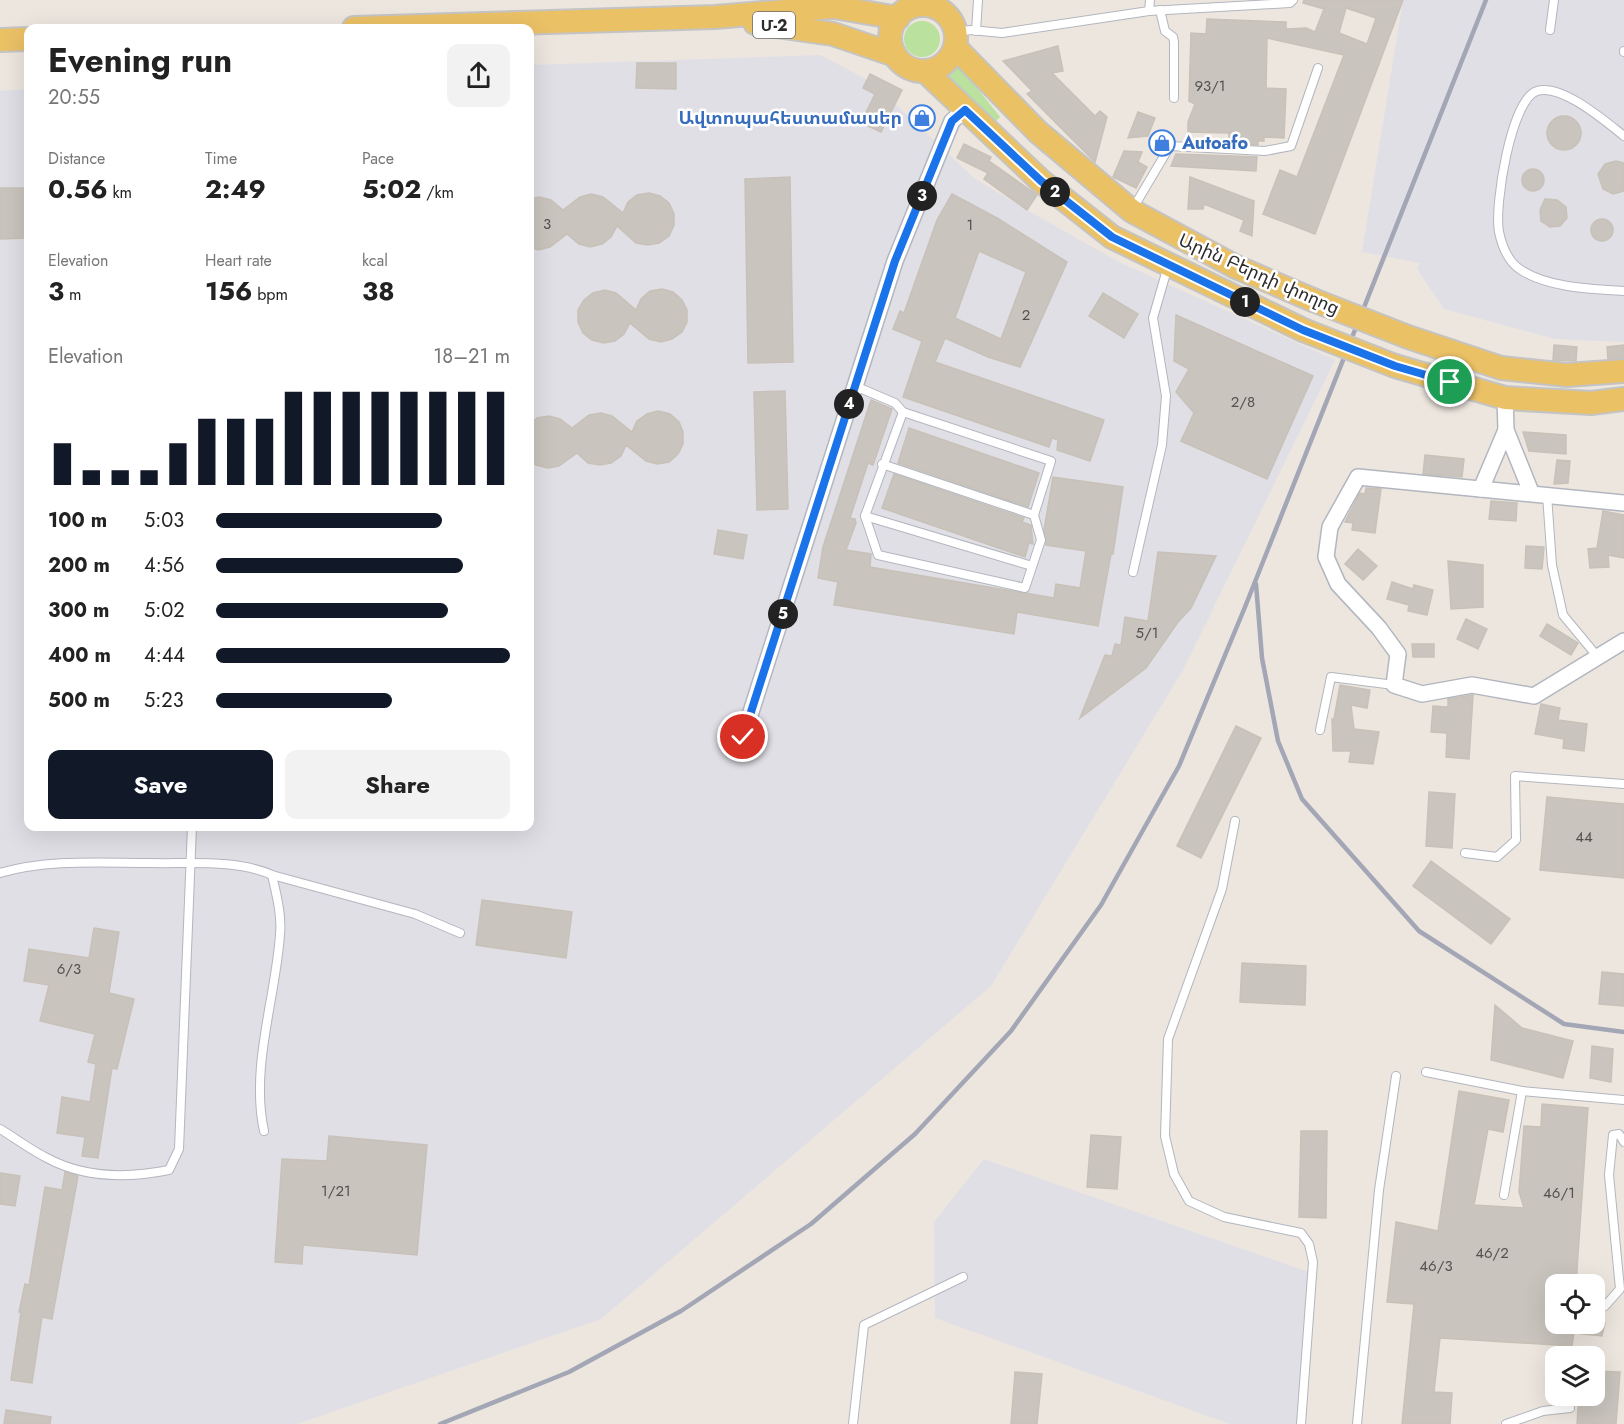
<!DOCTYPE html>
<html lang="en">
<head>
<meta charset="utf-8">
<style>
	body { margin:0; font-family:Jost,"Noto Sans Armenian",sans-serif; background:#f2f2f2; color:#222; height:100vh; display:flex; flex-direction:column; font-size:22px; white-space:nowrap }
	* { box-sizing:border-box; margin:0 }
	p { font-size:20px; color:#767676 }
	.icon { flex:none; width:33px; height:33px; fill:none; stroke:currentColor; stroke-width:2; stroke-linecap:round; stroke-linejoin:round }
	.map { position:relative; flex:1; overflow:hidden }
	.drawer { position:absolute; left:24px; top:24px; width:510px; height:807px; display:flex; flex-direction:column; background:#fff; border-radius:12px; box-shadow:0 6px 24px #0002 }
	.drawer>* { flex:none }
	.fabs { position:absolute; left:1545px; top:1274px; display:grid; gap:12px }
	.fabs a { display:grid; place-items:center; width:60px; height:60px; border-radius:12px; background:#fff; box-shadow:0 6px 24px #0002; font-size:30px }
	.pin { position:absolute; display:grid; place-items:center; width:51px; height:51px; color:#fff; margin:-26px; border:3px solid #fff; border-radius:50%; box-shadow:0 2px 6px #0007 }
	.km { position:absolute; width:30px; height:30px; margin:-15px; border-radius:50%; background:#222; color:#fff; font-size:16px; line-height:30px; text-align:center }
	.round { display:grid; place-items:center; flex:none; width:63px; height:63px; border-radius:12px; background:#f2f2f2 }
	.overview { display:flex; align-items:center; justify-content:space-between; height:102px; padding:0 24px }
	h1 { font-size:33px; font-weight:700; line-height:45px }
	.metrics { display:grid; grid-template-columns:repeat(3,1fr); gap:9px; height:102px; padding:6px 24px }
	.metrics div { display:grid; align-content:center }
	.metrics b { font-size:26px; font-weight:700 }
	.metrics small { font-size:16px; font-weight:400 }
	.metrics p { font-size:16px }
	.chart { height:168px; padding:12px 24px }
	.chart p { display:flex; justify-content:space-between }
	.chart svg { width:100%; height:108px; margin-top:6px; stroke:#111827; stroke-width:6 }
	.primary-button { display:flex; gap:12px; margin-top:auto; padding:12px 24px }
	.primary-button a { flex:1; height:69px; border-radius:12px; background:#111827; color:#fff; font-size:24px; font-weight:700; line-height:69px; text-align:center }
	.primary-button a+a { background:#f2f2f2; color:#222 }
	ul { padding:0 24px; list-style:none; font-size:20px }
	li { display:grid; grid-template-columns:96px 72px 1fr; align-items:center; height:45px }
	li i { height:15px; border-radius:8px; background:#111827 }
	.map>svg:first-child { display:block }
</style>
</head>
<body>
<div class="map">
<svg width="1624" height="1424" viewBox="0 0 1624 1424">
	<rect width="100%" height="100%" fill="#ede6df"/>
	<g fill="#e0dfe6">
		<polygon points="1403,0 1624,0 1624,342 1555,339 1444,309 1417,269 1420,263 1362,252"/>
		<polygon points="820,55 872,82 974,178 1027,210 1117,261 1335,360 1183,670 991,986 601,1319 297,1424 0,1424 0,91 28,89 28,826 530,826 530,65"/>
		<polygon points="984,1159 1309,1272 1299,1424 1230,1424 935,1318 934,1222"/>
	</g>
	<g fill="#bae19e">
		<circle cx="922" cy="39" r="18"/>
		<polygon points="959,65 1000,117 995,122 943,79"/>
	</g>
	<g fill="#c9c4bd" stroke="#c8c1b8" stroke-width="1.5" fill-rule="evenodd">
		<path d="M1304,0H1403L1315,234L1263,214L1280,170L1297,177L1344,55L1267,38L1266,88L1286,89L1284,138L1264,137V141H1258V145L1229,143V133L1188,132V122L1195,104L1189,101L1191,33L1206,34L1207,19L1286,22V29L1306,28L1315,32L1324,9L1303,3ZM1346,8L1376,18L1367,44L1339,33Z"/>
		<polygon points="1058,46 1063,71 1052,73 1095,116 1100,111 1107,117 1095,162 1027,94 1032,91 1003,61"/>
		<polygon points="637,63 676,63 676,89 636,88"/>
		<polygon points="870,74 902,90 881,132 861,123 875,94 863,88"/>
		<polygon points="1138,112 1155,118 1148,136 1128,138"/>
		<circle cx="1564" cy="133" r="17"/>
		<polygon points="964,144 991,157 989,161 1037,195 1027,210 984,179 988,173 957,158"/>
		<polygon points="1124,151 1142,152 1138,162 1147,167 1136,188 1113,177"/>
		<polygon points="1176,154 1257,157 1256,171 1171,166"/>
		<polygon points="1616,161 1624,163 1624,191 1613,194 1603,189 1598,174 1605,164"/>
		<circle cx="1533" cy="180" r="11"/>
		<polygon points="790,177 793,362 748,363 745,179"/>
		<polygon points="1190,177 1254,201 1252,236 1240,231 1244,220 1204,204 1203,209 1188,209"/>
		<polygon points="0,188 28,188 28,238 0,239"/>
		<polygon points="649,193 660,196 669,203 674,214 674,225 669,236 659,243 648,245 636,243 617,226 611,237 602,244 590,247 579,244 567,234 550,247 538,250 530,247 530,199 539,197 551,200 563,210 580,197 591,194 603,197 623,213 628,202 637,195"/>
		<path d="M952,194L997,218L1067,262L1020,367L988,357L945,338L935,362L1104,420L1090,461L1057,450L1058,440L1052,438L1049,447L903,397L922,341L893,329L900,311L904,313L937,220ZM979,251L1026,272L1001,339L955,318Z"/>
		<polygon points="1545,199 1557,200 1566,207 1567,218 1560,226 1550,227 1541,221 1540,210"/>
		<circle cx="1602" cy="230" r="11"/>
		<polygon points="662,289 673,292 682,300 687,310 687,322 682,332 672,339 661,342 649,339 630,323 624,334 615,341 604,343 592,340 583,333 578,322 578,310 584,300 593,293 605,290 616,293 636,310 641,299 650,291"/>
		<polygon points="1103,293 1138,314 1124,338 1089,316"/>
		<polygon points="1176,315 1313,376 1267,479 1181,441 1194,413 1176,392 1189,369 1174,361"/>
		<polygon points="1554,345 1577,347 1576,361 1553,360"/>
		<polygon points="1624,345 1624,358 1608,359 1607,347"/>
		<polygon points="785,391 788,509 757,510 754,392"/>
		<polygon points="871,400 892,409 873,465 868,463 850,518 855,519 856,523 846,550 871,554 870,567 1054,598 1056,584 1080,588 1086,551 1046,545 1044,530 1053,477 1123,487 1113,554 1111,554 1098,626 1017,612 1014,634 834,605 838,582 818,578 823,547"/>
		<polygon points="658,411 670,414 679,422 683,432 683,444 678,454 669,462 657,464 646,461 626,445 621,456 611,463 600,465 588,463 577,453 559,466 548,468 536,465 530,460 530,424 537,418 549,416 560,419 572,428 589,415 601,413 612,416 632,432 637,421 647,414"/>
		<polygon points="909,428 1039,473 1028,507 898,463"/>
		<polygon points="1523,432 1566,435 1566,454 1529,451"/>
		<polygon points="1425,455 1464,459 1462,477 1423,474"/>
		<polygon points="1557,460 1570,461 1568,483 1554,484"/>
		<polygon points="894,474 1024,518 1022,522 1031,525 1033,544 1029,543 1025,557 882,508"/>
		<polygon points="1366,488 1381,489 1375,533 1352,530 1353,523 1345,522 1360,493 1365,494"/>
		<polygon points="1491,501 1517,503 1516,521 1489,519"/>
		<polygon points="1603,511 1624,515 1624,558 1608,555 1609,567 1590,568 1588,549 1597,548"/>
		<polygon points="718,530 747,535 743,559 714,554"/>
		<polygon points="1526,546 1544,547 1542,569 1525,568"/>
		<polygon points="1358,549 1377,566 1363,580 1345,564"/>
		<polygon points="1158,552 1216,556 1191,608 1178,622 1146,668 1080,718 1105,655 1112,656 1115,644 1121,645 1125,617 1148,621"/>
		<polygon points="1448,561 1483,565 1483,607 1451,609"/>
		<polygon points="1392,582 1413,589 1414,585 1433,590 1427,615 1408,611 1409,605 1387,599"/>
		<polygon points="1466,619 1487,629 1478,649 1457,639"/>
		<polygon points="1547,624 1578,643 1571,655 1540,636"/>
		<polygon points="1412,644 1434,644 1434,657 1413,657"/>
		<polygon points="1340,685 1370,690 1367,708 1351,705 1354,729 1379,732 1373,764 1349,762 1351,751 1333,751 1332,719 1334,719"/>
		<polygon points="1473,695 1469,759 1446,757 1447,733 1431,732 1433,706 1448,707 1448,699"/>
		<polygon points="1541,704 1560,708 1558,720 1587,724 1584,751 1563,748 1564,739 1535,734"/>
		<polygon points="1236,726 1261,738 1201,858 1177,846"/>
		<polygon points="1429,792 1455,794 1452,848 1426,846"/>
		<polygon points="1547,797 1624,804 1624,878 1540,870"/>
		<polygon points="1431,861 1510,919 1491,944 1413,886"/>
		<polygon points="482,900 572,912 566,958 476,945"/>
		<polygon points="94,928 119,932 109,993 134,999 117,1069 112,1068 98,1158 82,1156 85,1137 57,1133 62,1097 90,1102 96,1064 88,1062 95,1034 40,1021 49,985 24,981 29,949 89,958"/>
		<polygon points="1242,963 1306,966 1305,1005 1240,1002"/>
		<polygon points="1602,972 1624,974 1624,1006 1599,1004"/>
		<polygon points="1495,1005 1522,1028 1573,1041 1563,1078 1491,1060"/>
		<polygon points="1592,1046 1613,1049 1611,1082 1590,1078"/>
		<polygon points="1459,1091 1509,1100 1503,1132 1488,1129 1474,1205 1524,1208 1519,1192 1524,1126 1541,1127 1542,1104 1588,1108 1576,1284 1556,1284 1556,1323 1605,1323 1602,1336 1574,1333 1572,1346 1440,1338 1434,1392 1452,1393 1450,1424 1402,1424 1414,1304 1387,1302 1396,1222 1438,1231"/>
		<polygon points="1301,1131 1327,1131 1326,1218 1299,1217"/>
		<polygon points="1091,1135 1121,1137 1117,1189 1087,1187"/>
		<polygon points="329,1136 427,1145 417,1255 303,1245 302,1264 275,1262 282,1159 327,1161"/>
		<polygon points="65,1172 78,1176 52,1319 42,1317 32,1383 11,1380 21,1312 19,1312 25,1284 29,1285 45,1187 62,1190"/>
		<polygon points="0,1173 20,1176 15,1206 0,1204"/>
		<polygon points="1594,1371 1620,1372 1616,1424 1577,1424 1579,1395 1594,1395"/>
		<polygon points="1015,1372 1042,1374 1037,1424 1011,1424"/>
		<polygon points="6,1410 51,1417 50,1424 4,1424"/>
	</g>
	<g fill="none" stroke-linecap="round" stroke-linejoin="round">
		<g stroke="#b2b6bf" stroke-width="10">
			<g id="service">
				<polyline points="1160,10 1165,31 1173,37 1174,42 1174,98"/>
				<polyline points="1149,11 1150,0"/>
				<polyline points="1550,30 1554,0"/>
				<polyline points="976,31 978,0"/>
				<polyline points="955,32 971,30 1002,33 1149,11 1290,3 1293,0"/>
				<polyline points="1624,51 1624,52"/>
				<path d="M1624,136C1605,121 1561,83 1537,91C1511,99 1494,206 1499,232C1502,246 1508,262 1521,270C1549,288 1592,289 1624,291"/>
				<polyline points="1132,210 1170,146 1265,151 1291,146 1318,68"/>
				<polyline points="855,386 895,403 903,412 1051,461 1034,515 1041,540 1025,588 878,555 865,516"/>
				<polyline points="903,412 865,516 1032,566"/>
				<polyline points="882,464 1034,515"/>
				<polyline points="1547,495 1552,565 1563,615 1597,656"/>
				<polyline points="1133,572 1162,445 1166,396 1153,318 1168,266"/>
				<polyline points="1320,730 1331,677 1394,685"/>
				<polyline points="1235,821 1222,889 1168,1039 1165,1136 1174,1174 1189,1201 1224,1217 1301,1233 1309,1244 1313,1262 1301,1424"/>
				<polyline points="1465,853 1497,857 1516,840 1515,776 1624,784"/>
				<path d="M0,873C49,859 100,863 150,863C189,864 237,859 272,875C276,893 282,915 280,934C276,997 250,1067 264,1131"/>
				<polyline points="272,875 415,914 460,933"/>
				<polyline points="1426,1072 1522,1091 1624,1100"/>
				<path d="M0,1129C15,1138 31,1150 47,1158C84,1178 129,1178 169,1170L179,1149L192,826"/>
				<polyline points="1504,1195 1522,1091"/>
				<polyline points="1605,1306 1620,1289 1609,1175 1613,1135 1619,1134 1624,1142"/>
				<polyline points="853,1424 864,1325 963,1277"/>
				<polyline points="1357,1424 1379,1190 1396,1076"/>
				<polyline points="1506,1424 1543,1411 1570,1408"/>
			</g>
		</g>
		<g stroke="#b2b6bf" stroke-width="18">
			<g id="minor">
				<polyline points="1505,398 1506,430 1531,492"/>
				<polyline points="1481,489 1506,430"/>
				<polyline points="1624,503 1358,477 1330,527 1326,557 1338,584 1379,628 1398,654 1394,685 1422,694 1472,685 1534,696 1624,641"/>
				<polyline points="743,737 895,261 952,121 965,110"/>
			</g>
		</g>
		<g stroke="#c4c4c4" stroke-width="26">
			<g id="primary">
				<circle cx="923" cy="38" r="33"/>
				<polyline points="755,23 833,34 895,55"/>
				<polyline points="354,28 715,17 834,7 898,18"/>
				<polyline points="0,40 28,39"/>
				<polyline points="955,47 1038,132 1132,211 1236,267 1313,300"/>
				<polyline points="925,71 1041,181 1112,237 1303,330"/>
				<polyline points="1408,337 1501,368 1567,375 1624,371"/>
				<polyline points="1395,366 1505,398 1591,403 1624,399"/>
			</g>
		</g>
		<use href="#service" stroke="#fff" stroke-width="8"/>
		<use href="#minor" stroke="#fff" stroke-width="15"/>
		<use href="#primary" stroke="#ebc166" stroke-width="22"/>
		<g stroke="#a2a6b5" stroke-width="4.5">
			<polyline points="1256,584 1262,658 1278,741 1302,799 1419,931 1564,1024 1624,1032"/>
			<polyline points="440,1424 569,1372 681,1311 811,1224 915,1134 1011,1031 1101,905 1179,766 1245,607 1486,0"/>
		</g>
		<g stroke="#c4c4c4" stroke-width="26" stroke-linecap="butt">
			<g id="primary-bridge">
				<polyline points="1313,300 1408,337"/>
				<polyline points="1303,330 1395,366"/>
			</g>
		</g>
		<use href="#primary-bridge" stroke="#ebc166" stroke-width="22"/>
	</g>
	<g fill="none" stroke-linecap="round" stroke-linejoin="round">
		<g stroke="#fff" stroke-width="12">
			<polyline id="route" points="743,737 895,261 952,121 965,110 1041,181 1112,237 1303,330 1395,366 1450,382"/>
		</g>
		<use href="#route" stroke="#1a73e8" stroke-width="8"/>
	</g>
	<defs>
		<g id="shop-ring" transform="scale(1.35)"><circle r="9.5" fill="#fff" stroke="#3f7fe0" stroke-width="1.5"/><path d="M-5-2.5h2.3a2.7 3.5 0 0 1 5.4 0H5L5.5 6h-11ZM-1.5-2.5h3a1.5 2.3 0 0 0-3 0Z" fill="#3f7fe0"/></g>
	</defs>
	<g fill-rule="evenodd">
		<use href="#shop-ring" x="922" y="118"/>
		<use href="#shop-ring" x="1162" y="143"/>
	</g>
	<g text-anchor="middle" dominant-baseline="central" stroke-width="5" stroke-linejoin="round" paint-order="stroke">
		<g font-size="15" fill="#535250">
			<text x="1210" y="86">93/1</text>
			<text x="547" y="224">3</text>
			<text x="970" y="225">1</text>
			<text x="1026" y="315">2</text>
			<text x="1243" y="402">2/8</text>
			<text x="1147" y="633">5/1</text>
			<text x="1584" y="837">44</text>
			<text x="69" y="969">6/3</text>
			<text x="336" y="1191">1/21</text>
			<text x="1559" y="1193">46/1</text>
			<text x="1492" y="1253">46/2</text>
			<text x="1436" y="1266">46/3</text>
		</g>
		<rect fill="#fff" stroke="#6b6b6b" stroke-width="1.5" x="753" y="12" width="42" height="26" rx="4.5"/>
		<g font-size="16" font-weight="bold" fill="#2c2c2c">
			<text x="774" y="25">Մ-2</text>
		</g>
		<g font-size="18" font-weight="bold" fill="#366cbe" stroke="#fff" text-anchor="end">
			<text x="902" y="118">Ավտոպահեստամասեր</text>
			<text x="1182" y="143" text-anchor="start">Autoafo</text>
		</g>
		<g font-size="18" fill="#2c2c2c" stroke="#fff">
			<text transform="translate(1259 274) rotate(24)">Արին Բերդի փողոց</text>
		</g>
	</g>
</svg>
<div class="fabs">
<a><svg class="icon" aria-label="locate" viewBox="0 0 24 24"><circle cx="12" cy="12" r="6"/><path d="M12 2v4M12 18v4M2 12h4M18 12h4"/></svg></a>
<a><svg class="icon" aria-label="layers" viewBox="0 0 24 24"><path d="M12 4l9 5-9 5-9-5zM3 14l9 5 9-5"/></svg></a>
</div>
<div class="pin" style="left:1450px;top:382px;background:#1e9e55"><svg class="icon" aria-label="arrive" viewBox="0 0 24 24"><path d="M6 21V4h12l-3 4 3 4H6"/></svg></div>
<div class="pin" style="left:743px;top:737px;background:#d93025"><svg class="icon" aria-label="check" viewBox="0 0 24 24"><path d="M5 12l5 5 9-10"/></svg></div>
<b class="km" style="left:1245px;top:302px">1</b>
<b class="km" style="left:1055px;top:192px">2</b>
<b class="km" style="left:922px;top:196px">3</b>
<b class="km" style="left:849px;top:404px">4</b>
<b class="km" style="left:783px;top:614px">5</b>
<section class="drawer">
<div class="overview"><div><h1>Evening run</h1><p>20:55</p></div><a class="round"><svg class="icon" aria-label="share" viewBox="0 0 24 24"><path d="M12 15V3M7 8l5-5 5 5M5 13v7h14v-7"/></svg></a></div>
<div class="metrics">
<div><p>Distance</p><b>0.56<small> km</small></b></div>
<div><p>Time</p><b>2:49</b></div>
<div><p>Pace</p><b>5:02<small> /km</small></b></div>
</div>
<div class="metrics">
<div><p>Elevation</p><b>3<small> m</small></b></div>
<div><p>Heart rate</p><b>156<small> bpm</small></b></div>
<div><p>kcal</p><b>38</b></div>
</div>
<div class="chart"><p><span>Elevation</span>18–21 m</p>
<svg viewBox="0 0 160 44" preserveAspectRatio="none"><path d="M5 44V27M15 44V38M25 44V38M35 44V38M45 44V27M55 44V17M65 44V17M75 44V17M85 44V6M95 44V6M105 44V6M115 44V6M125 44V6M135 44V6M145 44V6M155 44V6"/></svg>
</div>
<ul>
<li><b>100 m</b>5:03<i style="width:77%"></i></li>
<li><b>200 m</b>4:56<i style="width:84%"></i></li>
<li><b>300 m</b>5:02<i style="width:79%"></i></li>
<li><b>400 m</b>4:44<i style="width:100%"></i></li>
<li><b>500 m</b>5:23<i style="width:60%"></i></li>
</ul>
<div class="primary-button"><a>Save</a><a>Share</a></div>
</section>
</div>
</body>
</html>
